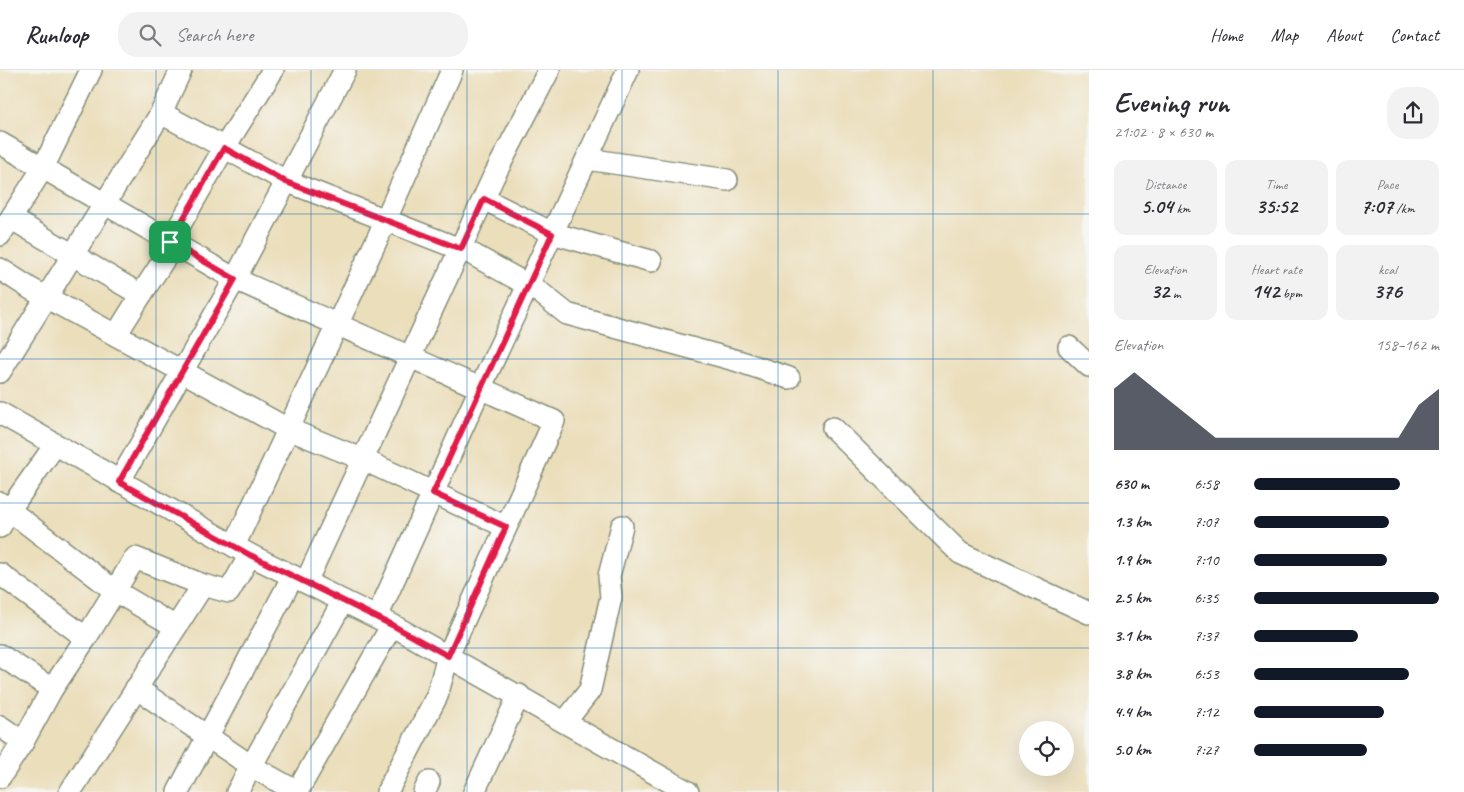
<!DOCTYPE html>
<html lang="en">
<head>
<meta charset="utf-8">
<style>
	body { margin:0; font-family:Caveat,sans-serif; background:#f2f2f3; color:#2b2b33; height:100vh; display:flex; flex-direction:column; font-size:19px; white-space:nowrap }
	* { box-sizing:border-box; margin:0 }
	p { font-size:16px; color:#7c7c81 }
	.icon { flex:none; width:28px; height:28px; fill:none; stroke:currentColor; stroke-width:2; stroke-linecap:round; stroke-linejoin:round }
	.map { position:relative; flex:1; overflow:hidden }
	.panel { display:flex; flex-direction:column; background:#fff; width:375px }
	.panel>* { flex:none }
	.tools { position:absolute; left:1019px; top:651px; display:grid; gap:10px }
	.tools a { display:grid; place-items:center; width:55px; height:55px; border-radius:50%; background:#fff; box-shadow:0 5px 20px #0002; font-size:25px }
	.pin { position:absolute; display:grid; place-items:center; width:42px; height:42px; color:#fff; margin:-21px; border-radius:10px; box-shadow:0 2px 8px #0006 }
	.round { display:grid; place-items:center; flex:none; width:52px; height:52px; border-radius:20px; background:#f2f2f3 }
	.headline { display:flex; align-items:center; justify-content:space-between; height:85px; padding:0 25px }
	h1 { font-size:28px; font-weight:600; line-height:38px }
	.stats { display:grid; grid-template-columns:repeat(3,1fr); gap:8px; height:85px; padding:5px 25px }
	.stats div { display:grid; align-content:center; border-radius:12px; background:#f2f2f3; text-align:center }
	.stats b { font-size:21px; font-weight:600 }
	.stats small { font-size:14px; font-weight:400 }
	.stats p { font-size:14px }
	.chart { height:140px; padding:10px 25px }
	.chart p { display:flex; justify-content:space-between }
	.chart svg { width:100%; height:90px; margin-top:5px; fill:#111827; opacity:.7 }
	ul { padding:0 25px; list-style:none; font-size:16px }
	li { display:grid; grid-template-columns:80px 60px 1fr; align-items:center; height:38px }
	li i { height:12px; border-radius:6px; background:#111827 }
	header { display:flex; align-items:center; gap:30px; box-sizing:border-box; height:70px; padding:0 25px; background:#fff; border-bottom:1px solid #e1e1e2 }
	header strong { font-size:24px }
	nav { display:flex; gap:28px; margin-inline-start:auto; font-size:18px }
	.search { width:350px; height:45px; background:#f2f2f3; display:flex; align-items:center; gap:12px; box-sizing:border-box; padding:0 18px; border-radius:20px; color:#7c7c81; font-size:19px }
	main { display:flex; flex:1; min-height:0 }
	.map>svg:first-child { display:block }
</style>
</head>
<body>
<header>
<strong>Runloop</strong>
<div class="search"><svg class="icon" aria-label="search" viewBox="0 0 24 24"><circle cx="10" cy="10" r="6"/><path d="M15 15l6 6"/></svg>Search here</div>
<nav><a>Home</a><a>Map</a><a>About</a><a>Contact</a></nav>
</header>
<main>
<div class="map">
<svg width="1089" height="722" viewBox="0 0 1089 722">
	<rect width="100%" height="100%" fill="#f6f6f2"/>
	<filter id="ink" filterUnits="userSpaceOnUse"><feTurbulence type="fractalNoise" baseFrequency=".02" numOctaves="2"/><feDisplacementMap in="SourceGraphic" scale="10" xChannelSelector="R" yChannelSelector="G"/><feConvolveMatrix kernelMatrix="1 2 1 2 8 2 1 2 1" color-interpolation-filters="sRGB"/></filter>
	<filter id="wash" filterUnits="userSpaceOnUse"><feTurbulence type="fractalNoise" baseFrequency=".0096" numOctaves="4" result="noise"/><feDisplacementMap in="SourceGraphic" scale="20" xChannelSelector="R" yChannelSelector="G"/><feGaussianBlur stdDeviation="1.12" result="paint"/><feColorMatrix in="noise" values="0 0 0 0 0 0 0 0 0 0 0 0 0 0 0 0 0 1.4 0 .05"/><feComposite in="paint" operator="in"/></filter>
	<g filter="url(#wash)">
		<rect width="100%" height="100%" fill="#ebdebb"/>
	</g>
	<g filter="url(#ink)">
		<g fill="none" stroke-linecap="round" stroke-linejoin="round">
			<g stroke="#858e78" stroke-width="24">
				<g id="street">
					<polyline points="161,43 286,111 470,183 537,220 567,244 738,291 789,308"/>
					<polyline points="0,73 235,209 554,351 448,586 437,626 387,722"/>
					<polyline points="587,89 727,110"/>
					<polyline points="484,129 552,163 651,191"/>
					<polyline points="12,149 141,225 116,265"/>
					<polyline points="0,165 43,98 91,0"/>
					<polyline points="0,199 31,219 288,359 362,389 506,457"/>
					<polyline points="141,225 165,188 170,172 224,78 273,0"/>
					<polyline points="1069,277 1089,296"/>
					<polyline points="0,302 161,43 181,0"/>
					<polyline points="0,343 250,485 392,555 688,722"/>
					<polyline points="833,358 960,483 1089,543"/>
					<polyline points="119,412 235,209 345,0"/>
					<polyline points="0,433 115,521 176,557"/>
					<polyline points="0,457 10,439 55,375"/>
					<polyline points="234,476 379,165 452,0"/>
					<polyline points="0,504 86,568"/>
					<polyline points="306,512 493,108 549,0"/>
					<polyline points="377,547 478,323 628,0"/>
					<polyline points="0,585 52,619"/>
					<polyline points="136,618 251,696 297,722"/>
					<polyline points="565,652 590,620 611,527 609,506 622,456"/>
					<polyline points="0,656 23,672"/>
					<polyline points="0,707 23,672 52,619 86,568 135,488 203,515 229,522 250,485"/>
					<polyline points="70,722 203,515"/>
					<polyline points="178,722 293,506"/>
					<polyline points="237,722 343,531"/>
					<polyline points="297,722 392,555"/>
					<polyline points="424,722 429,712"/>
					<polyline points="474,722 519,625"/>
				</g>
			</g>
			<use href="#street" stroke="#fff" stroke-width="21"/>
		</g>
	</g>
	<g fill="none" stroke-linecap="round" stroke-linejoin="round" filter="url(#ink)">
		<g stroke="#fff" stroke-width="10">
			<polygon id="route" points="224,78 286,112 461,179 484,129 552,164 433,423 506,457 448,586 392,555 250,485 119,412 235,209 170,172"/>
		</g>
		<use href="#route" stroke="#e11d48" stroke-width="6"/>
	</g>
	<path fill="none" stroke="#1f6fb2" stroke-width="1" stroke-opacity="0.55" d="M156,0V722M311,0V722M467,0V722M622,0V722M778,0V722M933,0V722M0,144H1089M0,289H1089M0,433H1089M0,578H1089"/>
</svg>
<div class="tools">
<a><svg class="icon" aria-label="locate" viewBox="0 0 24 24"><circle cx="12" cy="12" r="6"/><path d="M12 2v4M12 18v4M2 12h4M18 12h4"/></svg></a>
</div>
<div class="pin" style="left:170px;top:172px;background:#1e9e55"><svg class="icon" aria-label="arrive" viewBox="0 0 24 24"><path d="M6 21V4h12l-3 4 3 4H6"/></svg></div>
</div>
<section class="panel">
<div class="headline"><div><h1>Evening run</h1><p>21:02 · 8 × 630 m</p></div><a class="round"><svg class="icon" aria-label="share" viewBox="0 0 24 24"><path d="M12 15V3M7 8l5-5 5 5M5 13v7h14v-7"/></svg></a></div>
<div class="stats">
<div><p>Distance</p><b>5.04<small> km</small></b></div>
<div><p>Time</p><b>35:52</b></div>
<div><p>Pace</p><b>7:07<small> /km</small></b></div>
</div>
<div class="stats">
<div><p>Elevation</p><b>32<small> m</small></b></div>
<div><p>Heart rate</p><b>142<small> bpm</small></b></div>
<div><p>kcal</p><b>376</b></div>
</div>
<div class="chart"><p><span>Elevation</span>158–162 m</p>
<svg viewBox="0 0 160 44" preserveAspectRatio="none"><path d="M0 44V14L10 6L20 14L30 22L40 30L50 38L60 38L70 38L80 38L90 38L100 38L110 38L120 38L130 38L140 38L150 22L160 14V44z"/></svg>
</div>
<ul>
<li><b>630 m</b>6:58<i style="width:79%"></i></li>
<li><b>1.3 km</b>7:07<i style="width:73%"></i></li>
<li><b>1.9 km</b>7:10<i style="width:72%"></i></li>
<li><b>2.5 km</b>6:35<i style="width:100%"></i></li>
<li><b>3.1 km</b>7:37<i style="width:56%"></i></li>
<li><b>3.8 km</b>6:53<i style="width:84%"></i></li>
<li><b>4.4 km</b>7:12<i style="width:70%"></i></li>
<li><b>5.0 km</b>7:27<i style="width:61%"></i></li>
</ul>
</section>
</main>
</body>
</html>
